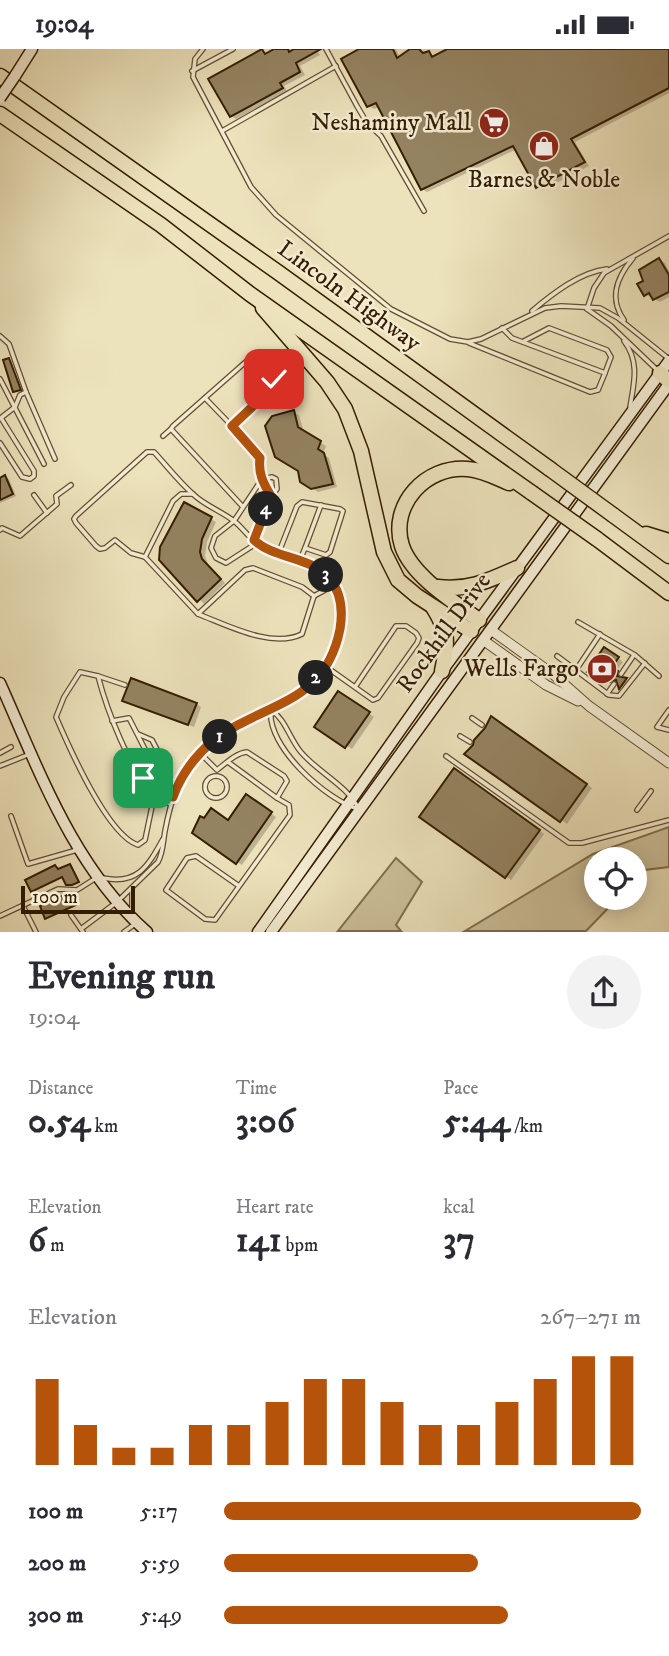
<!DOCTYPE html>
<html lang="en">
<head>
<meta charset="utf-8">
<style>
	body { margin:0; font-family:"IM FELL DW Pica",serif; background:#f2f2f3; color:#2b2b33; height:100vh; display:flex; flex-direction:column; font-size:26px; white-space:nowrap }
	* { box-sizing:border-box; margin:0 }
	p { font-size:23px; color:#7c7c81 }
	.icon { flex:none; width:38px; height:38px; fill:none; stroke:currentColor; stroke-width:2; stroke-linecap:round; stroke-linejoin:round }
	.map { position:relative; height:883px; overflow:hidden }
	.panel { display:flex; flex-direction:column; background:#fff; flex:1 }
	.panel>* { flex:none }
	.controls { position:absolute; left:584px; top:798px; display:grid; gap:14px }
	.controls a { display:grid; place-items:center; width:63px; height:63px; border-radius:50%; background:#fff; box-shadow:0 4px 18px #0003; font-size:35px }
	.scale { position:absolute; left:21px; bottom:18px; width:114px; box-sizing:border-box; padding-left:7px; border:4px solid #351d00; border-top:0; font-size:19px; line-height:24px; white-space:nowrap; color:#351d00; -webkit-text-stroke:5px #f3ecd3; paint-order:stroke }
	.pin { position:absolute; display:grid; place-items:center; width:60px; height:60px; color:#fff; margin:-30px; border-radius:14px; box-shadow:0 4px 10px #0006 }
	.km { position:absolute; width:35px; height:35px; margin:-18px; border-radius:50%; background:#222; color:#fff; font-size:19px; line-height:35px; text-align:center }
	.round { display:grid; place-items:center; flex:none; width:74px; height:74px; border-radius:37px; background:#f2f2f3 }
	.head { display:flex; align-items:center; justify-content:space-between; height:119px; padding:0 28px }
	h1 { font-size:38px; font-weight:700; line-height:52px }
	.stats { display:grid; grid-template-columns:repeat(3,1fr); gap:10px; height:119px; padding:7px 28px }
	.stats div { display:grid; align-content:center }
	.stats b { font-size:35px; font-weight:700 }
	.stats small { font-size:19px; font-weight:400 }
	.stats p { font-size:19px }
	.chart { height:196px; padding:14px 28px }
	.chart p { display:flex; justify-content:space-between }
	.chart svg { width:100%; height:126px; margin-top:7px; stroke:#b45309; stroke-width:6 }
	ul { padding:0 28px; list-style:none; font-size:23px }
	li { display:grid; grid-template-columns:112px 84px 1fr; align-items:center; height:52px }
	li i { height:18px; border-radius:9px; background:#b45309 }
	.status { display:flex; justify-content:space-between; align-items:center; height:49px; padding:0 35px; background:#fff; direction:ltr }
	.status svg { height:19px; fill:currentColor }
	.map>svg:first-child { display:block }
</style>
</head>
<body>
<div class="status"><b>19:04</b><svg viewBox="0 0 49 12"><path d="M0 12V9h3v3zM5 12V6h3v6zM10 12V3h3v9zM15 12V0h3v12zM26 1h20v11H26zM47 4h2v5h-2z"/></svg></div>
<div class="map">
<svg width="669" height="883" viewBox="0 0 669 883">
	<rect width="100%" height="100%" fill="#ece2bb"/>
	<filter id="stains"><feTurbulence type="fractalNoise" baseFrequency=".00286" numOctaves="4"/><feColorMatrix values="0 0 0 0 .2 0 0 0 0 .09 0 0 0 0 .02 0 0 0 .5 -.17"/></filter>
	<radialGradient id="worn" r=".72"><stop offset=".6" stop-color="#630" stop-opacity="0"/><stop offset="1" stop-color="#630" stop-opacity=".3"/></radialGradient>
	<g fill="#cdc19b" stroke="#816f4e" stroke-width="2">
		<polygon points="669,778 669,818 645,821 635,831 635,810 597,810 597,849 618,849 586,882 465,882 593,805"/>
		<polygon points="396,809 422,833 396,876 401,882 338,882"/>
	</g>
	<g fill="#0003">
		<polygon points="277,0 290,0 292,3 298,0 316,0 320,6 300,17 305,26 284,37 287,42 236,70 231,67 262,2 267,6"/>
		<polygon points="362,0 396,0 400,9 413,0 419,0 425,6 429,4 434,7 450,0 669,0 669,44 575,93 589,117 543,141 537,138 517,100 427,143 422,140 380,58 374,60 368,57"/>
		<polygon points="659,211 665,214 669,222 669,248 660,253 645,245 645,233"/>
		<polygon points="9,311 11,312 22,342 14,342"/>
		<polygon points="293,363 299,366 304,383 326,397 323,405 329,409 337,438 318,443 302,432"/>
		<polygon points="5,428 9,430 16,447 0,454 0,430"/>
		<polygon points="185,456 216,473 207,493 205,507 208,515 225,534 204,555 165,515"/>
		<polygon points="610,603 623,613 616,622 623,627 623,630 632,634 626,641 619,634 610,631 608,635 589,622"/>
		<polygon points="344,647 374,668 352,700 317,677"/>
		<polygon points="130,654 196,655 201,658 194,678"/>
		<polygon points="497,672 592,739 567,775 467,705"/>
		<polygon points="460,724 544,785 511,831 421,767"/>
		<polygon points="252,751 276,768 242,816 237,813 205,771 229,773"/>
	</g>
	<g fill="#948361" stroke="#351d00" stroke-width="2">
		<polygon points="262,0 265,5 274,0 288,0 289,3 294,0 321,0 296,14 300,23 280,34 283,39 230,68 208,30"/>
		<polygon points="359,0 393,0 397,9 410,0 419,0 423,4 429,2 432,8 447,0 669,0 669,39 571,90 585,113 536,139 513,97 421,141 376,54 367,58 341,10"/>
		<polygon points="659,209 669,226 669,243 653,251 649,244 644,247 637,235 643,232 639,221"/>
		<polygon points="9,309 21,341 13,343 3,311"/>
		<polygon points="294,361 298,378 321,392 318,400 324,404 333,435 311,440 300,433 298,422 275,408 265,377 272,367"/>
		<polygon points="5,426 13,445 0,451 0,429"/>
		<polygon points="184,453 212,468 202,490 200,503 202,510 221,530 197,553 159,511 160,498"/>
		<polygon points="604,598 619,608 612,618 618,622 617,627 627,629 619,640 616,631 610,633 605,629 601,633 587,623"/>
		<polygon points="131,629 197,654 188,676 122,652"/>
		<polygon points="338,642 370,663 345,699 314,678"/>
		<polygon points="491,667 587,735 560,773 464,705 473,696 474,691 485,679"/>
		<polygon points="454,719 540,781 505,829 419,768"/>
		<polygon points="246,745 272,763 236,815 192,784 200,767 204,769 211,759 228,771"/>
		<polygon points="70,815 79,833 72,836 66,836 62,828 31,843 25,831 55,816 58,820"/>
		<polygon points="66,845 73,845 78,855 45,870 40,857"/>
	</g>
	<g fill="none" stroke-linecap="round" stroke-linejoin="round">
		<g stroke="#634e2f" stroke-width="6">
			<g id="service">
				<polyline points="203,0 195,10 193,28 251,138 276,166 391,260 450,290 468,293 481,290 545,259 561,257 600,259 618,269 669,310"/>
				<polyline points="326,0 357,57 367,74 381,87 424,162"/>
				<polyline points="192,22 233,0"/>
				<polyline points="222,82 336,17"/>
				<polyline points="587,260 594,239 604,224 669,187"/>
				<polyline points="587,260 611,277 656,320"/>
				<path d="M532,262C552,245 580,223 607,220"/>
				<path d="M624,271C608,249 617,228 633,209"/>
				<polyline points="0,287 9,295 26,343 20,346 15,358 2,368"/>
				<polyline points="524,292 549,279 607,301 611,308 605,324"/>
				<path d="M624,292C640,313 634,334 630,358"/>
				<polyline points="469,294 590,343 598,341 605,324 512,289 502,279"/>
				<polyline points="0,330 44,415"/>
				<polyline points="26,343 55,410"/>
				<polyline points="205,349 232,377"/>
				<polyline points="163,387 171,380"/>
				<polyline points="0,394 22,428 30,430 34,427 34,422 1,369"/>
				<polyline points="34,446 47,464"/>
				<polyline points="243,458 171,380 173,377 249,310 253,309 275,334 232,377 260,409 259,419 262,430 234,472 215,487 211,499 216,509 226,514 257,494"/>
				<polyline points="0,481 2,479 20,487 57,455 56,447 71,436"/>
				<polyline points="254,491 271,447 277,440 276,430 272,428 262,430 271,447"/>
				<polyline points="305,499 321,456"/>
				<polyline points="279,503 297,457 302,453 340,460 343,462 330,503 326,506 305,499 300,511"/>
				<polyline points="145,508 173,452 181,445 193,445"/>
				<path d="M198,565C227,576 272,600 302,585L314,547"/>
				<polyline points="578,573 635,606 659,627"/>
				<polyline points="557,607 609,646 619,647 645,614"/>
				<polyline points="325,617 373,651 378,649 417,594 419,589 416,584 406,577 396,577 355,638"/>
				<polyline points="576,621 600,585"/>
				<polyline points="621,625 634,606"/>
				<polyline points="98,627 125,636"/>
				<polyline points="607,645 614,635"/>
				<path d="M271,661C285,670 289,688 300,702C317,723 346,735 359,760C327,752 266,697 271,661Z"/>
				<polyline points="669,661 657,678 669,681"/>
				<polyline points="472,669 482,676"/>
				<path d="M112,672L129,669L150,710L163,721L155,743L145,791L138,796C107,786 69,698 56,668L64,648L80,623L98,627C105,654 131,730 157,743C161,746 168,746 173,748"/>
				<polyline points="138,685 152,691 162,710 163,721"/>
				<polyline points="460,687 470,693"/>
				<polyline points="0,704 11,698"/>
				<path d="M200,704L217,721C226,714 236,704 247,703L284,727L287,732L277,749L228,713"/>
				<polyline points="446,707 569,794 582,794 669,771"/>
				<polyline points="0,717 30,705"/>
				<circle cx="216" cy="738" r="11"/>
				<polyline points="154,750 171,755"/>
				<polyline points="637,761 651,742"/>
				<polyline points="11,767 28,815 77,801"/>
				<path d="M103,829C138,836 148,817 163,790"/>
				<polyline points="239,837 196,807 187,809 166,841 205,870 215,871 290,766 289,756 277,749"/>
				<polyline points="132,842 132,862"/>
				<polyline points="23,857 36,883"/>
				<polyline points="71,866 83,883"/>
				<polyline points="0,867 58,840 77,841 96,829"/>
				<path d="M81,880L117,853L158,813C163,804 163,793 165,782C170,755 177,731 195,709C243,654 329,665 341,574C343,556 339,538 325,525C306,508 278,507 257,494C248,488 242,478 234,472C221,462 206,457 194,446C179,433 167,417 154,403H147L76,467L74,470L76,474L96,497L100,500L105,499L115,491L131,504L145,508L198,565L245,521L253,519L302,538L314,547L334,536"/>
				<polyline points="124,883 135,875"/>
			</g>
		</g>
		<g stroke="#634e2f" stroke-width="11">
			<g id="tertiary">
				<polyline points="491,581 554,626 589,657 669,714"/>
				<polyline points="483,591 546,636 578,652"/>
			</g>
		</g>
		<g stroke="#351d00" stroke-width="13">
			<g id="secondary">
				<polyline points="15,27 32,0"/>
				<path d="M0,634C39,721 73,818 147,883"/>
				<polyline points="258,883 442,622 669,312"/>
				<polyline points="271,883 669,335"/>
			</g>
		</g>
		<g stroke="#351d00" stroke-width="17">
			<g id="motorway">
				<polyline points="0,27 279,224 550,420"/>
				<polyline points="0,65 161,176 250,245 532,444"/>
				<polyline points="263,259 327,333 345,360 361,402 384,503 398,531 417,547 471,582"/>
				<polyline points="660,324 669,332"/>
				<polyline points="613,466 669,507"/>
				<polyline points="646,485 669,492"/>
				<polyline points="597,490 669,544"/>
				<path d="M438,538C468,542 490,531 517,519"/>
				<path d="M433,558C449,584 448,594 442,622"/>
				<path d="M479,571C454,553 412,527 402,497C389,456 426,416 468,420C482,421 495,428 509,434"/>
			</g>
		</g>
		<use href="#service" stroke="#f3ecd3" stroke-width="3.5"/>
		<use href="#tertiary" stroke="#f3ecd3" stroke-width="9"/>
		<use href="#secondary" stroke="#f3ecd3" stroke-width="10"/>
		<use href="#motorway" stroke="#ece2bb" stroke-width="14"/>
		<g stroke="#351d00" stroke-width="13" stroke-linecap="butt">
			<polyline id="secondary-bridge" points="0,49 15,27"/>
		</g>
		<g stroke="#351d00" stroke-width="17" stroke-linecap="butt">
			<g id="motorway-bridge">
				<polyline points="550,420 613,466"/>
				<polyline points="532,444 597,490"/>
			</g>
		</g>
		<use href="#secondary-bridge" stroke="#f3ecd3" stroke-width="10"/>
		<use href="#motorway-bridge" stroke="#ece2bb" stroke-width="14"/>
	</g>
	<g fill="none" stroke-linecap="round" stroke-linejoin="round">
		<g stroke="#fff" stroke-width="14">
			<path id="route" d="M143,729L155,743L173,748C181,726 195,707 213,692C263,653 325,657 340,580C343,562 342,544 329,529C310,507 274,510 254,491L271,447C263,434 258,424 260,409L232,377L273,338L274,330"/>
		</g>
		<use href="#route" stroke="#b45309" stroke-width="9"/>
	</g>
	<defs>
		<g id="supermarket-disc" transform="scale(1.575)"><circle r="9.5" fill="#8f2418" stroke="#f3ecd3"/><path d="M-6-5.5h2.5l.6 2H6L4.5 2H-2.5L-4.4-4H-6ZM-1.5 3.2a1.3 1.3 0 1 0 .1 0ZM3 3.2a1.3 1.3 0 1 0 .1 0Z" fill="#fff"/></g>
		<g id="shop-disc" transform="scale(1.575)"><circle r="9.5" fill="#8f2418" stroke="#f3ecd3"/><path d="M-5-2.5h2.3a2.7 3.5 0 0 1 5.4 0H5L5.5 6h-11ZM-1.5-2.5h3a1.5 2.3 0 0 0-3 0Z" fill="#fff"/></g>
		<g id="bank-disc" transform="scale(1.575)"><circle r="9.5" fill="#8f2418" stroke="#f3ecd3"/><path d="M-6-4H6V4H-6ZM0-2.3a2.3 2.3 0 1 0 0 4.6a2.3 2.3 0 1 0 0-4.6Z" fill="#fff"/></g>
	</defs>
	<g fill-rule="evenodd">
		<use href="#supermarket-disc" x="494" y="74"/>
		<use href="#shop-disc" x="544" y="97"/>
		<use href="#bank-disc" x="602" y="620"/>
	</g>
	<g text-anchor="middle" dominant-baseline="central" stroke-width="5" stroke-linejoin="round" paint-order="stroke">
		<g font-size="24" fill="#351d00" stroke="#f3ecd3" text-anchor="end">
			<text x="471" y="74">Neshaminy Mall</text>
			<text x="544" y="131" text-anchor="middle">Barnes &amp; Noble</text>
			<text x="579" y="620">Wells Fargo</text>
		</g>
		<g font-size="24" fill="#351d00" stroke="#f3ecd3">
			<text transform="translate(349 247) rotate(36)">Lincoln Highway</text>
			<text transform="translate(444 584) rotate(-54)">Rockhill Drive</text>
		</g>
	</g>
	<rect width="100%" height="100%" filter="url(#stains)"/>
	<rect width="100%" height="100%" fill="url(#worn)"/>
</svg>
<div class="controls">
<a><svg class="icon" aria-label="locate" viewBox="0 0 24 24"><circle cx="12" cy="12" r="6"/><path d="M12 2v4M12 18v4M2 12h4M18 12h4"/></svg></a>
</div>
<div class="scale">100 m</div>
<div class="pin" style="left:143px;top:729px;background:#1e9e55"><svg class="icon" aria-label="arrive" viewBox="0 0 24 24"><path d="M6 21V4h12l-3 4 3 4H6"/></svg></div>
<div class="pin" style="left:274px;top:330px;background:#d93025"><svg class="icon" aria-label="check" viewBox="0 0 24 24"><path d="M5 12l5 5 9-10"/></svg></div>
<b class="km" style="left:220px;top:688px">1</b>
<b class="km" style="left:316px;top:629px">2</b>
<b class="km" style="left:326px;top:526px">3</b>
<b class="km" style="left:266px;top:460px">4</b>
</div>
<section class="panel">
<div class="head"><div><h1>Evening run</h1><p>19:04</p></div><a class="round"><svg class="icon" aria-label="share" viewBox="0 0 24 24"><path d="M12 15V3M7 8l5-5 5 5M5 13v7h14v-7"/></svg></a></div>
<div class="stats">
<div><p>Distance</p><b>0.54<small> km</small></b></div>
<div><p>Time</p><b>3:06</b></div>
<div><p>Pace</p><b>5:44<small> /km</small></b></div>
</div>
<div class="stats">
<div><p>Elevation</p><b>6<small> m</small></b></div>
<div><p>Heart rate</p><b>141<small> bpm</small></b></div>
<div><p>kcal</p><b>37</b></div>
</div>
<div class="chart"><p><span>Elevation</span>267–271 m</p>
<svg viewBox="0 0 160 44" preserveAspectRatio="none"><path d="M5 44V14M15 44V30M25 44V38M35 44V38M45 44V30M55 44V30M65 44V22M75 44V14M85 44V14M95 44V22M105 44V30M115 44V30M125 44V22M135 44V14M145 44V6M155 44V6"/></svg>
</div>
<ul>
<li><b>100 m</b>5:17<i style="width:100%"></i></li>
<li><b>200 m</b>5:59<i style="width:61%"></i></li>
<li><b>300 m</b>5:49<i style="width:68%"></i></li>
</ul>
</section>
</body>
</html>
